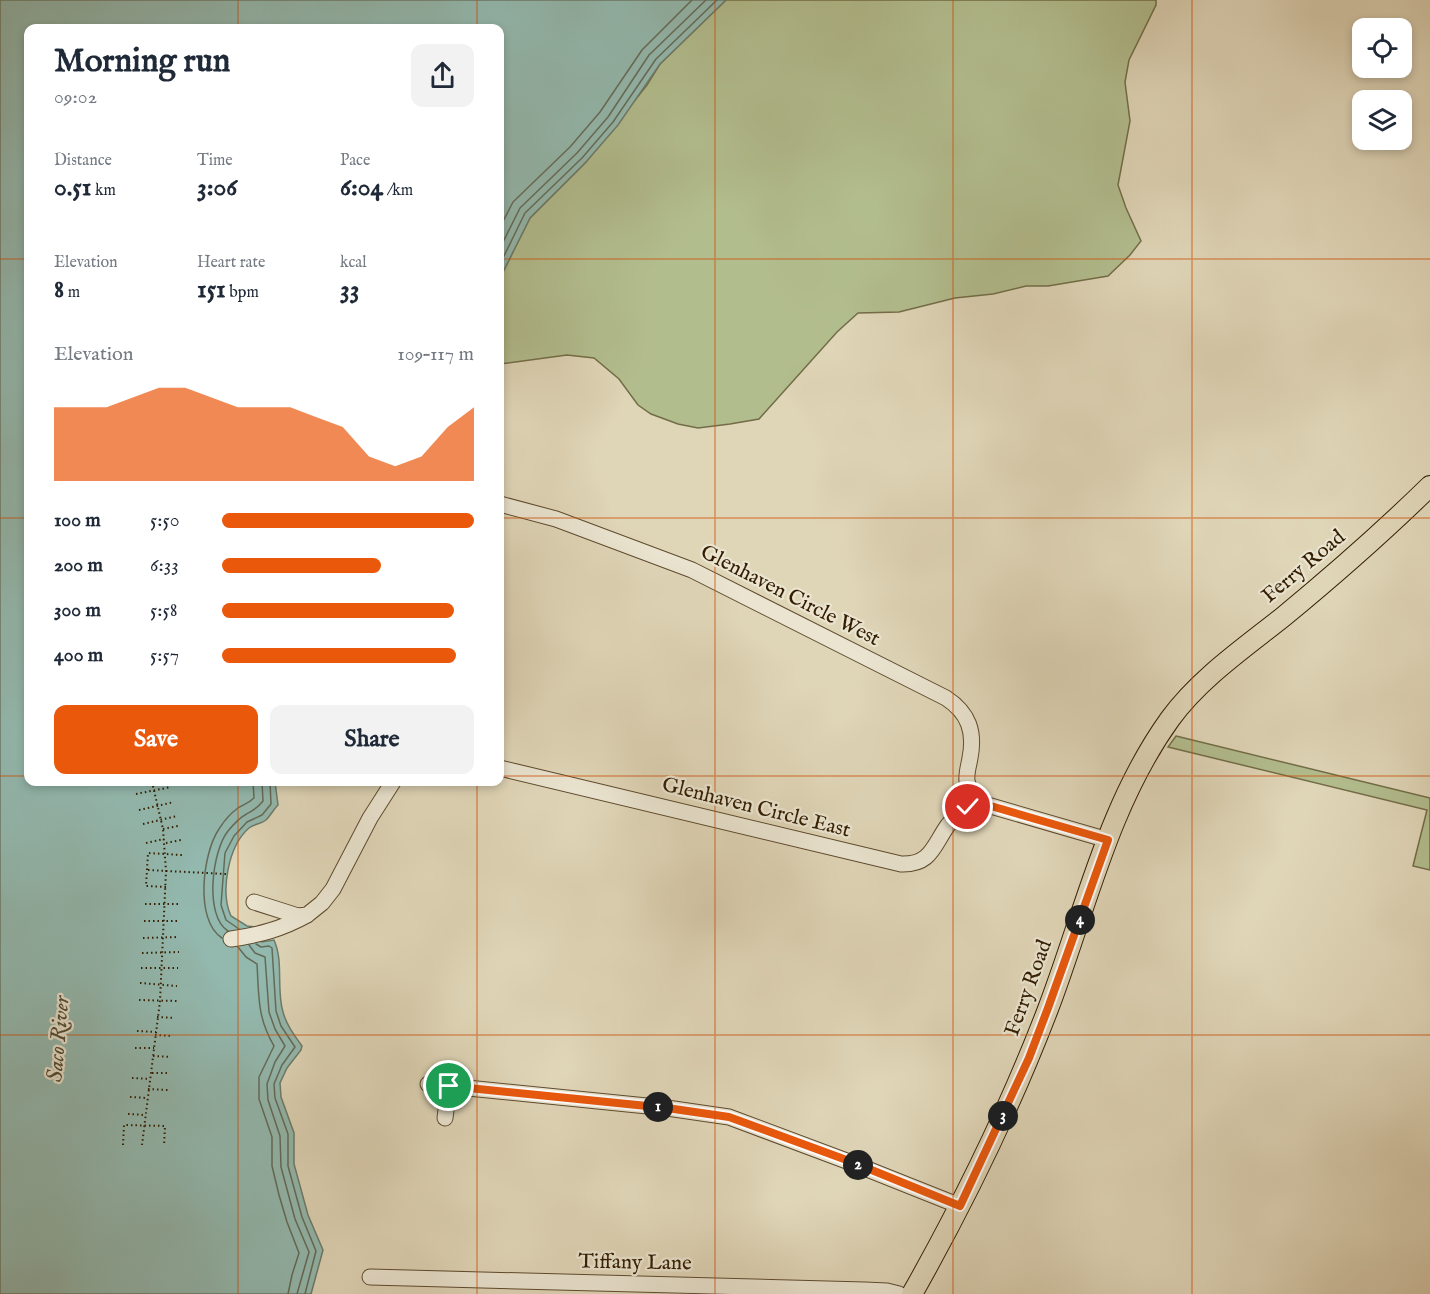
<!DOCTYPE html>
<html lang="en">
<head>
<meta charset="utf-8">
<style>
	body { margin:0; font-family:"IM FELL English",serif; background:#f2f2f3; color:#1f2937; height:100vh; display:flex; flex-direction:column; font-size:22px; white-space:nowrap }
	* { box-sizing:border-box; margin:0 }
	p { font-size:20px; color:#747a83 }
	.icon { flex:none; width:33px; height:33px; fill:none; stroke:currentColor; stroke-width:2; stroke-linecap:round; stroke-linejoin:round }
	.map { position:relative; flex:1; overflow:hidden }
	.details { position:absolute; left:24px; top:24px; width:480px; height:762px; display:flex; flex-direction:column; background:#fff; border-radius:12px; box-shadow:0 3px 9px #0003 }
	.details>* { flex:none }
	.buttons { position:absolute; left:1352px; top:18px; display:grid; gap:12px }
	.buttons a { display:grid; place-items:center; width:60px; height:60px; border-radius:12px; background:#fff; box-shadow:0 3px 9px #0003; font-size:30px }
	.pin { position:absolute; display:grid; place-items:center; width:51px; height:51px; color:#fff; margin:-26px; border:3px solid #fff; border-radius:50%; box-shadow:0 2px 6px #0007 }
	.km { position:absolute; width:30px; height:30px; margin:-15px; border-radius:50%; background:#222; color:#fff; font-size:16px; line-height:30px; text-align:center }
	.round { display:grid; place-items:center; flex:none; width:63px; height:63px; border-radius:12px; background:#f2f2f3 }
	.overview { display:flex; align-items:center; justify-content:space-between; height:102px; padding:0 30px }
	h1 { font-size:33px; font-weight:700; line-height:45px }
	.metrics { display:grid; grid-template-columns:repeat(3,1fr); gap:9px; height:102px; padding:6px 30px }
	.metrics div { display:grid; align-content:center }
	.metrics b { font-size:26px; font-weight:700 }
	.metrics small { font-size:16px; font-weight:400 }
	.metrics p { font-size:16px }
	.chart { height:168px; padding:12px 30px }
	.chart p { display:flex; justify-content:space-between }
	.chart svg { width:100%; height:108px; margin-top:6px; fill:#ea580c; opacity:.7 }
	.primary-button { display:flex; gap:12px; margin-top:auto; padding:12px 30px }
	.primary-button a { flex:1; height:69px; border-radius:12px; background:#ea580c; color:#fff; font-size:24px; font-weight:700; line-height:69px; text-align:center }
	.primary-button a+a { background:#f2f2f3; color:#1f2937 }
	ul { padding:0 30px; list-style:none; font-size:20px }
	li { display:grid; grid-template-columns:96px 72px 1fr; align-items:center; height:45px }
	li i { height:15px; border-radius:8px; background:#ea580c }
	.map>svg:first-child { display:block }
</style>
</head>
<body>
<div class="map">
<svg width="1430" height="1294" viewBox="0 0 1430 1294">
	<rect width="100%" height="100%" fill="#dfd5b7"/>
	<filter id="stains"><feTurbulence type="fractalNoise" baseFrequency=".00333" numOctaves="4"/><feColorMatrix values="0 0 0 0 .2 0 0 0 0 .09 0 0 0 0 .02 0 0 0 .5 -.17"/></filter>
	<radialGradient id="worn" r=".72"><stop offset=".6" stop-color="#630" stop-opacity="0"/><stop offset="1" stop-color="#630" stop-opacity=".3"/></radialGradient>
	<g fill="#b2bd8e" stroke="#726d47" stroke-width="1.5">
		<polygon points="726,0 1156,0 1156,5 1129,60 1125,82 1130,121 1118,185 1126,208 1141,241 1130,255 1108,276 1048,286 1026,286 993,294 955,298 899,312 858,313 837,332 759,419 730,424 698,428 678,424 651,414 638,405 619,379 594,358 567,355 500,364 500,278 530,218 586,162 647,85 660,64"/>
		<polygon points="1176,736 1430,798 1430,870 1413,866 1427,810 1168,747"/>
	</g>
	<path fill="#93b9af" stroke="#6d7b69" stroke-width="1.5" d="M0,0H726L660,64L618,125L586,162L530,218L500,278V28H28V782H275L278,805C274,809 270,816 266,820C261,824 254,824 249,828C228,846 220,892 231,916L247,926L257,927L262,942L274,940C284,962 276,989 283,1012C286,1024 294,1035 302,1046L301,1050L287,1068L280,1083L281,1097L294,1133V1164L308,1215L323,1250L311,1294H0Z"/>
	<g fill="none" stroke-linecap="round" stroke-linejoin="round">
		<g stroke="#636b58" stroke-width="1.5">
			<polyline points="500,227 513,202 570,147 600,112 642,50 692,0"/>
			<polyline points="500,248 520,208 577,153 608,117 649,55 706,0"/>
			<polyline points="500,264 525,213 582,158 613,122 656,59 717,0"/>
			<polyline points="239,929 226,920 221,905 225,853 234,836 247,822 262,815 271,804 270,782"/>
			<path d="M228,931C204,916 212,851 228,831C233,825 239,818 245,815C253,810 257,809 263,801L262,782"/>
			<path d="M222,938C194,920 203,852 219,829C224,821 231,813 238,808C244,804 249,803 254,798L253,782"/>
			<polyline points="256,944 261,947 269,946 272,948 276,1011 281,1026 295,1047 282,1065 274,1084 275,1098 288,1134 288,1166 302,1217 316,1251 305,1294"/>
			<polyline points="249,945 255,953 265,957 269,1012 275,1029 285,1046 275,1062 267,1084 268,1100 280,1136 281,1167 295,1219 309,1252 297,1294"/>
			<path d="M238,947L246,957L257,964C259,996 257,1017 274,1046L259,1077V1099L272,1137V1166L279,1195L287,1222L299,1253L292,1275L288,1294"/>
		</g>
		<g stroke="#5e4b2e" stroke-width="17">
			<g id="minor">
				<path d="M500,504L556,519L692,570L946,698C969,713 975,732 970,758C969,765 966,773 967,781C969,789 973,795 977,802"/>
				<path d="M500,768L901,864C931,865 933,846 948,825C956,815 966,808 977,802"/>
				<polyline points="977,802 1108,840"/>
				<polyline points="254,902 298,916 307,915 322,903 333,889 370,818 393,782"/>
				<path d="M231,939C259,935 282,929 307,915"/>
				<polyline points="428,1084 667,1108 729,1117 852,1163 960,1206"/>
				<polyline points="445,1118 449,1086"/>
				<polyline points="370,1277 865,1290 887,1291 899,1294"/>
			</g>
		</g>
		<g stroke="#331d00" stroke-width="22">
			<path id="major" d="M912,1294C964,1202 1010,1108 1048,1009C1085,912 1108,805 1170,719C1199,679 1244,648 1283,617C1334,575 1383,532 1430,486"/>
		</g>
		<g stroke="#331d00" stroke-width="2" stroke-dasharray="1.5 3" stroke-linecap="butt">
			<polyline points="136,794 171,787"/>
			<polyline points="139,810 174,802"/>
			<polyline points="143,824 177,816"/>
			<polyline points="163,829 178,826"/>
			<polyline points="146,843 164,839"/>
			<polyline points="166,843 181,840"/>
			<polyline points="148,870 226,874"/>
			<polyline points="166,887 146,886 148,853 182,855"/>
			<polyline points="145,904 181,904"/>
			<polyline points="144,921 180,921"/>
			<polyline points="143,938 179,937"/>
			<polyline points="142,953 179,952"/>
			<polyline points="141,968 178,968"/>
			<polyline points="140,983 177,986"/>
			<polyline points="139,1000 177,1001"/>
			<polyline points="157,1017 175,1018"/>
			<polyline points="137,1031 156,1032"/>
			<polyline points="155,1035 173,1036"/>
			<polyline points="135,1048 154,1048"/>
			<polyline points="153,1056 171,1057"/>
			<polyline points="152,1073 170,1073"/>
			<polyline points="132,1078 150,1079"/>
			<polyline points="148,1089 168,1090"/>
			<polyline points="130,1097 147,1098"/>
			<polyline points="128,1114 145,1115"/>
			<polyline points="123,1145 124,1125 165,1126 164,1146"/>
			<polyline points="142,1145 160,1001 166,871 163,829 152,782"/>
		</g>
		<use href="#minor" stroke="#eae4d0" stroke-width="15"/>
		<use href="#major" stroke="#dfd5b7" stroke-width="20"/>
	</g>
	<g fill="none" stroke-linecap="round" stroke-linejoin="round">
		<g stroke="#fff" stroke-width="12">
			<polyline id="route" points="449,1086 667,1108 729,1117 852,1162 960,1206 1029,1058 1048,1008 1108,840 977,802 968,807"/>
		</g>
		<use href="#route" stroke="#ea580c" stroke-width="8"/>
	</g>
	<path fill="none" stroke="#cd500a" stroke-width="1.5" stroke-opacity="0.55" d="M238,0V28M477,0V28M715,0V1294M953,0V1294M1192,0V1294M0,259H28M500,259H1430M0,518H28M500,518H1430M0,776H28M500,776H1430M238,782V1294M477,782V1294M0,1035H1430"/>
	<g text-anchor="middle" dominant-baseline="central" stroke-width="4.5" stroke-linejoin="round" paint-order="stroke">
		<g font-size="21" fill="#331d00" stroke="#eae4d0">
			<text transform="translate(1304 567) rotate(-40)">Ferry Road</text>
			<text transform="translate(790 596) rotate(27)">Glenhaven Circle West</text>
			<text transform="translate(756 808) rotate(14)">Glenhaven Circle East</text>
			<text transform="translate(1029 988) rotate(-70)">Ferry Road</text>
			<text transform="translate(635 1263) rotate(1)">Tiffany Lane</text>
		</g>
		<g font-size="22" font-style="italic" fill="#504c35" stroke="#eae4d0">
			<text transform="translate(59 1039) rotate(-85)">Saco River</text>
		</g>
	</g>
	<rect width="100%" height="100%" filter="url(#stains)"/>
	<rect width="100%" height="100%" fill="url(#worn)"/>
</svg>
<div class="buttons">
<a><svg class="icon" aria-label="locate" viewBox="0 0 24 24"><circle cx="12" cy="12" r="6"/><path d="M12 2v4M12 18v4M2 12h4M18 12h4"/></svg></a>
<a><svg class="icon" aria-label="layers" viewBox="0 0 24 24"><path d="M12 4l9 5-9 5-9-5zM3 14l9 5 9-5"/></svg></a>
</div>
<div class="pin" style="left:449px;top:1086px;background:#1e9e55"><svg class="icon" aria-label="arrive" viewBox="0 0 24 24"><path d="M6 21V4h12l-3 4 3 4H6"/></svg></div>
<div class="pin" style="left:968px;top:807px;background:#d93025"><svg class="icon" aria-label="check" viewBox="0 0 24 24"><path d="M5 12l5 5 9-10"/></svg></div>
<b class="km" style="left:658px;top:1107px">1</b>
<b class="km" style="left:858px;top:1165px">2</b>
<b class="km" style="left:1003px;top:1116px">3</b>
<b class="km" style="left:1080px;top:920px">4</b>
<section class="details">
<div class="overview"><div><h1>Morning run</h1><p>09:02</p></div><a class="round"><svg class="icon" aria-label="share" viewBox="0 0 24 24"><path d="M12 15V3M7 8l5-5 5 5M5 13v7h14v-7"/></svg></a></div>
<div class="metrics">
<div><p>Distance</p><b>0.51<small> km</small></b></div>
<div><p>Time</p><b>3:06</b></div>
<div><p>Pace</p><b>6:04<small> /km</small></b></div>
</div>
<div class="metrics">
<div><p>Elevation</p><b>8<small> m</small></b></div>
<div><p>Heart rate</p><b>151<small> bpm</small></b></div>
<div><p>kcal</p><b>33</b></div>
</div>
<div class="chart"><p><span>Elevation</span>109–117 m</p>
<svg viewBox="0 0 160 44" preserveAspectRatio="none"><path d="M0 44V14L10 14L20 14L30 10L40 6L50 6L60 10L70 14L80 14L90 14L100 18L110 22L120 34L130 38L140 34L150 22L160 14V44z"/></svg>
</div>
<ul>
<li><b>100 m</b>5:50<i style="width:100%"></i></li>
<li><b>200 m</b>6:33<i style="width:63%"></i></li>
<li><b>300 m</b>5:58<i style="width:92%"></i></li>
<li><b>400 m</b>5:57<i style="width:93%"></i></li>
</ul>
<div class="primary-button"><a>Save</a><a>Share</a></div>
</section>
</div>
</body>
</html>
